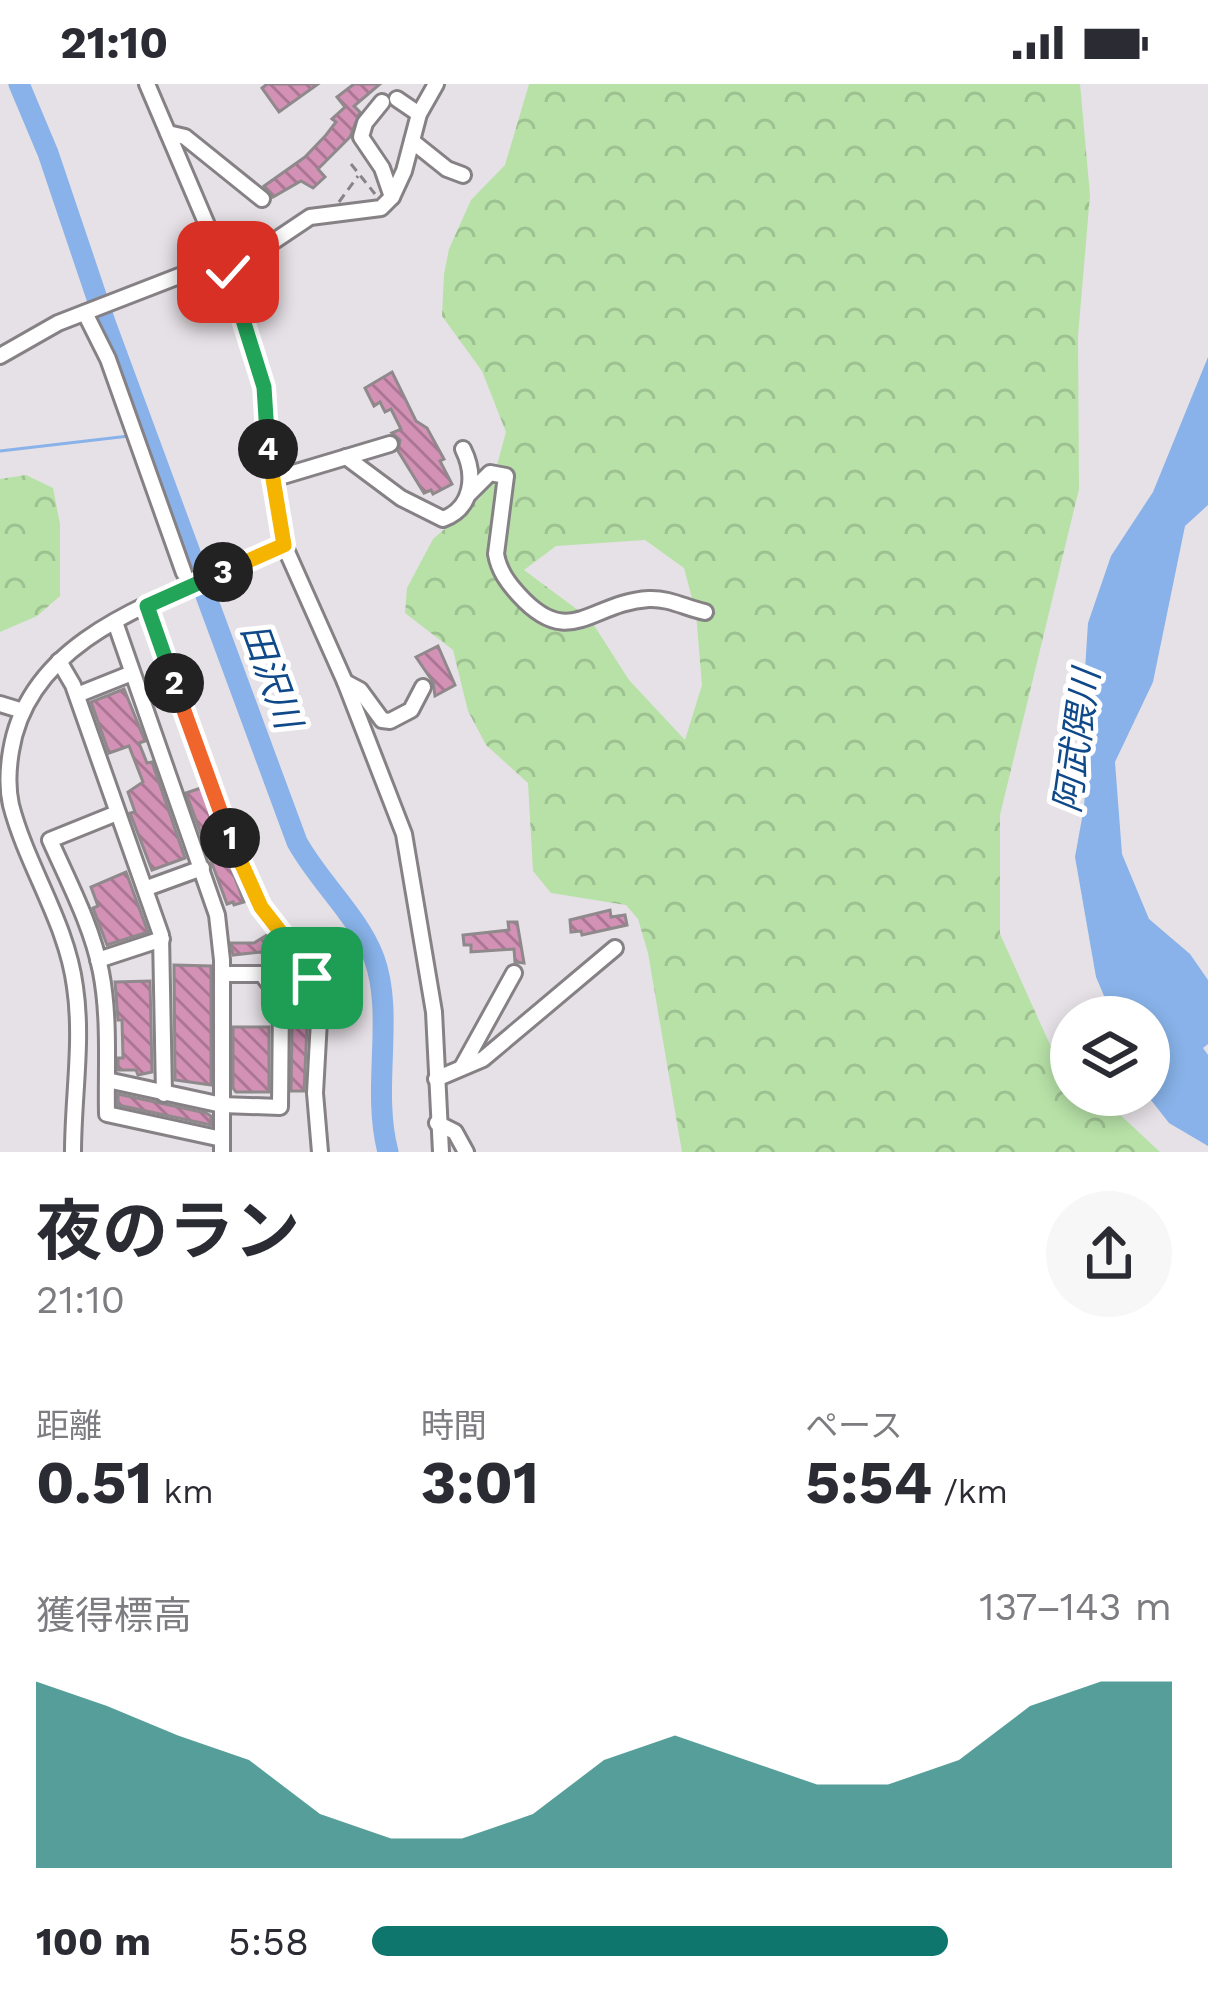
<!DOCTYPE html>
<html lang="ja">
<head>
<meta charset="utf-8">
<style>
	body { margin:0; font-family:"Work Sans","Noto Sans JP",sans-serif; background:#f7f7f7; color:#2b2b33; height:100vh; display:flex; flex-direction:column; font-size:45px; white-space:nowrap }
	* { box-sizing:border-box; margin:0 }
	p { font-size:39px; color:#7c7c81 }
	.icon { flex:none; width:66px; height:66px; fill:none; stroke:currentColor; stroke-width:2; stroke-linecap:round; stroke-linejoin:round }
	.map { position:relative; height:1068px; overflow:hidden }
	.panel { display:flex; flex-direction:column; background:#fff; flex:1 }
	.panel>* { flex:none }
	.fabs { position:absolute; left:1050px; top:912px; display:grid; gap:24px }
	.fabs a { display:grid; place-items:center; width:120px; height:120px; border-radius:50%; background:#fff; box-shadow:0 6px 18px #0003; font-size:60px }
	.pin { position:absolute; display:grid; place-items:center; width:102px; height:102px; color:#fff; margin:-51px; border-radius:24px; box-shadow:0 6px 18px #0006 }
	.km { position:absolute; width:60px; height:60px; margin:-30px; border-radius:50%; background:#222; color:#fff; font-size:33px; line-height:60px; text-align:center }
	.round { display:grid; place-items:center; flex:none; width:126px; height:126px; border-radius:63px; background:#f7f7f7 }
	.head { display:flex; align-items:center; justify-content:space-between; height:204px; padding:0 36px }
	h1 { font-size:66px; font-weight:700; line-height:90px }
	.figures { display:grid; grid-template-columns:repeat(3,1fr); gap:18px; height:204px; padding:12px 36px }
	.figures div { display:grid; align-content:center }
	.figures b { font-size:60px; font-weight:700 }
	.figures small { font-size:33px; font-weight:400 }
	.figures p { font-size:33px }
	.chart { height:336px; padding:24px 36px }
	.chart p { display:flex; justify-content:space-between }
	.chart svg { width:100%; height:216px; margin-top:12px; fill:#0f766e; opacity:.7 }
	ul { padding:0 36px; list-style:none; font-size:39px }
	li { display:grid; grid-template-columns:192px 144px 1fr; align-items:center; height:90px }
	li i { height:30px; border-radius:15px; background:#0f766e }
	.status { display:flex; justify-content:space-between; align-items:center; height:84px; padding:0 60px; background:#fff; direction:ltr }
	.status svg { height:33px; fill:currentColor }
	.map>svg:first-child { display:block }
</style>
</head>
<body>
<div class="status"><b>21:10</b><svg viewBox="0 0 49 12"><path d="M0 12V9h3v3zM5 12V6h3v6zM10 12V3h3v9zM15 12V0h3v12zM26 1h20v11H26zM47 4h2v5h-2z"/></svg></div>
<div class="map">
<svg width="1208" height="1068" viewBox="0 0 1208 1068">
	<defs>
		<pattern id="forest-crowns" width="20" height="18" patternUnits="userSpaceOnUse" patternTransform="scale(3)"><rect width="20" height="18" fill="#b7e1a7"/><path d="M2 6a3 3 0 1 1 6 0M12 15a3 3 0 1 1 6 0" fill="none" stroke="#9dc190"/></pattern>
		<pattern id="building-back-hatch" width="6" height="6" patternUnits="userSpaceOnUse" patternTransform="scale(3)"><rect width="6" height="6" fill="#d391b5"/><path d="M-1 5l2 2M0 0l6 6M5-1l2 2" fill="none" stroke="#ab7693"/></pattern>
	</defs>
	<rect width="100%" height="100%" fill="#e6e1e6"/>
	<g fill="url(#forest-crowns)" fill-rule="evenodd">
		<path d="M529,0H1080L1090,111L1078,252L1079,405L1000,731V850L1052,965L1071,984V1011H1099L1160,1068H682L648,869L638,835L626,821L551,809L533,787L528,699L486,661L468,627L453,566L405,529L407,504L433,455L480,414L497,381L506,348L482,287L442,232L444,190L449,165L471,116L505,81ZM645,456L684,484L696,529L702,601L685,656L629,596L590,535L524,486L556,462Z"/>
		<polygon points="26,391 53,404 60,440 60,512 37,532 0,548 0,395"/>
	</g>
	<polygon fill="#88b2e9" points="1208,273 1208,421 1185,442 1153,598 1115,678 1122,770 1149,835 1190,870 1208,896 1208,960 1203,964 1208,971 1208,1062 1169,1039 1147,1011 1149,933 1113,933 1096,893 1075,773 1084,723 1089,642 1085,586 1088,539 1111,472 1153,408"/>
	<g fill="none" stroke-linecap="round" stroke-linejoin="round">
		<polyline stroke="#88b2e9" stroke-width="3" points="0,367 129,352"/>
		<path stroke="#88b2e9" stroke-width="21" d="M19,0L48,69L106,241L297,758C319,798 358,832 374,874C395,931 371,1004 388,1068"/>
	</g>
	<g fill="url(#building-back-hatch)" stroke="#8f898c" stroke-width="3">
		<polygon points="267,0 318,0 279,28 262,4"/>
		<polygon points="354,0 380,0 354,22 360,28 350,53 318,85 325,93 313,104 301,97 273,113 264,102 305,73 326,51 336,38 332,35 345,23 337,13"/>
		<polygon points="392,288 416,337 427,344 444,375 440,377 452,400 433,410 431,406 424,409 398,367 400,356 392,349 401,345 391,325 385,328 380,318 374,322 365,304"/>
		<polygon points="438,562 455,601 435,612 433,598 416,573"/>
		<polygon points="124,605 145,657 139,659 147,679 152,678 185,774 152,786 130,729 135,728 128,708 143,698 129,662 109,669 91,618"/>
		<polygon points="201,704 244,818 234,821 233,818 227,820 186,709"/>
		<polygon points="126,788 148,848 107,861 93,824 98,822 91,803"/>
		<polygon points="610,826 611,833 625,831 627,841 582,851 581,847 571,848 570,836"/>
		<polygon points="508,838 517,838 524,879 515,878 514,865 471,868 471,861 464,861 463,851 509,846"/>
		<polygon points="267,851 297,891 284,898 274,865 274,887 261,868 233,871 231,859 254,859"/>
		<polygon points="174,881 211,882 211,1001 175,996"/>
		<polygon points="150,897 152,988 138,991 136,986 118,986 118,974 123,974 122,936 118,936 115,898"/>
		<polygon points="233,943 269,943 269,1008 236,1008 233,1004"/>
		<polygon points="292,943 307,943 304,1007 291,1007"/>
		<polygon points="118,1010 206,1029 211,1032 211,1041 118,1021"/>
	</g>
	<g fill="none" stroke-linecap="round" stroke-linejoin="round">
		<g stroke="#868185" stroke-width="20">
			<g id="minor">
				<polyline points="147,0 239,216 264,303 266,349 284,461 345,598 404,750 434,928 441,1068"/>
				<polyline points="397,15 419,30"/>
				<polyline points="382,18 365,39 361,53 382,84 392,113"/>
				<polyline points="168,49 185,53 262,115"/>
				<polyline points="412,57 447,85 463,91"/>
				<polyline points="228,188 310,133 381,124 392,113 404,87 419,30 436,0"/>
				<polyline points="85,229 108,275 184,489"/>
				<polyline points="0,272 58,239 223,175"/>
				<path d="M346,373L401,414L443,435C473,424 476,391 463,365"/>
				<polyline points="273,395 390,360"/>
				<path d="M469,410L490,389L506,392L496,470C499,487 508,499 519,511C570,567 591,518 649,515C669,514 686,524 705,528"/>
				<polyline points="147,522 249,802 276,845 304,878 320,918 315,1009 320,1068"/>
				<polyline points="115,538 217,831 222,876 222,1068"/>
				<polyline points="59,577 73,601 161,851 164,1010"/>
				<polyline points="345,598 360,606 382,636 390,637 411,626 423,603"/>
				<polyline points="77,611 132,589"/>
				<polyline points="0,620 23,627"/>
				<path d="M117,729L50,756C69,799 92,842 101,888C110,934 106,984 107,1030L222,1055"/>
				<polyline points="147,804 202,784"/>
				<polyline points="98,876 162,855"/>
				<polyline points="462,983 514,889"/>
				<polyline points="436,995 483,975 615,864"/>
				<polyline points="107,996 222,1021 280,1023 281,916 262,890 222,890"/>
				<polyline points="437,1039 455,1048 466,1068"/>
				<path d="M73,1068C73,1014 83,956 75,903C67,839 27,783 11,721C7,703 8,685 11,667C31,541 188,509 284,461"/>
			</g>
		</g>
		<g stroke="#878387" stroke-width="3" stroke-dasharray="9 6" stroke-linecap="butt">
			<polyline points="351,80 375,110"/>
			<polyline points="339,118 358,92"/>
		</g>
		<use href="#minor" stroke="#fff" stroke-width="14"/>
	</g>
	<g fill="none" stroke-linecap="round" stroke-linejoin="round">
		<g stroke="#fff" stroke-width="24">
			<polyline id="split-1" points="230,754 261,823 304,878 312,894"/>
		</g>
		<g stroke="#fff" stroke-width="24">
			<polyline id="split-2" points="174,599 230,754"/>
		</g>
		<g stroke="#fff" stroke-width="24">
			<polyline id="split-3" points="174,599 147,522 223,488"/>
		</g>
		<g stroke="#fff" stroke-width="24">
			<polyline id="split-4" points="223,488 284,461 268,365"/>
		</g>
		<g stroke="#fff" stroke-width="24">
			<polyline id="split-5" points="228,188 264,303 268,365"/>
		</g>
		<use href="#split-1" stroke="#f5b400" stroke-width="15"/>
		<use href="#split-2" stroke="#f0652b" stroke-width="15"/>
		<use href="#split-3" stroke="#22a559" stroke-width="15"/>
		<use href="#split-4" stroke="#f5b400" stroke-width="15"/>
		<use href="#split-5" stroke="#22a559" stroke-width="15"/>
	</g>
	<g text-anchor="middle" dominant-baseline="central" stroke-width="10" stroke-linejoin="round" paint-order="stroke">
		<g font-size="36" font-style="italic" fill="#104989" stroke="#fff">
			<text transform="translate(271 592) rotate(70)">田沢川</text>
			<text transform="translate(1077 657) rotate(-82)">阿武隈川</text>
		</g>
	</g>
</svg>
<div class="fabs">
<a><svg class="icon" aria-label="layers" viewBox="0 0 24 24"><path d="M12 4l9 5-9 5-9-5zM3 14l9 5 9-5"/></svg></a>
</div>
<div class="pin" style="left:312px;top:894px;background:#1e9e55"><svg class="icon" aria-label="arrive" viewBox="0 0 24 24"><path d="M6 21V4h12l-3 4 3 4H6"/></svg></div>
<div class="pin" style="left:228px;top:188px;background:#d93025"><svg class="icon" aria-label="check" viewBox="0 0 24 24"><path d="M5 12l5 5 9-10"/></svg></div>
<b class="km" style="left:230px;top:754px">1</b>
<b class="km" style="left:174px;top:599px">2</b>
<b class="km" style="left:223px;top:488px">3</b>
<b class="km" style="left:268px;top:365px">4</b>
</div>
<section class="panel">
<div class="head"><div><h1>夜のラン</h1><p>21:10</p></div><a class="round"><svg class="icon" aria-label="share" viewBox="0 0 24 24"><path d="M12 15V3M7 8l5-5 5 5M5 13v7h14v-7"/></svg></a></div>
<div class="figures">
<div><p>距離</p><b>0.51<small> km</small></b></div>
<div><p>時間</p><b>3:01</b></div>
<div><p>ペース</p><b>5:54<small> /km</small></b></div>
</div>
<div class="chart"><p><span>獲得標高</span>137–143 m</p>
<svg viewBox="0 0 160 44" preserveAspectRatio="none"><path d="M0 44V6L10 11L20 17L30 22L40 33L50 38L60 38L70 33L80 22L90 17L100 22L110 27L120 27L130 22L140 11L150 6L160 6V44z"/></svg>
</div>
<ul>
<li><b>100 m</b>5:58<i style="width:72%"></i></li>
</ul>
</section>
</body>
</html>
